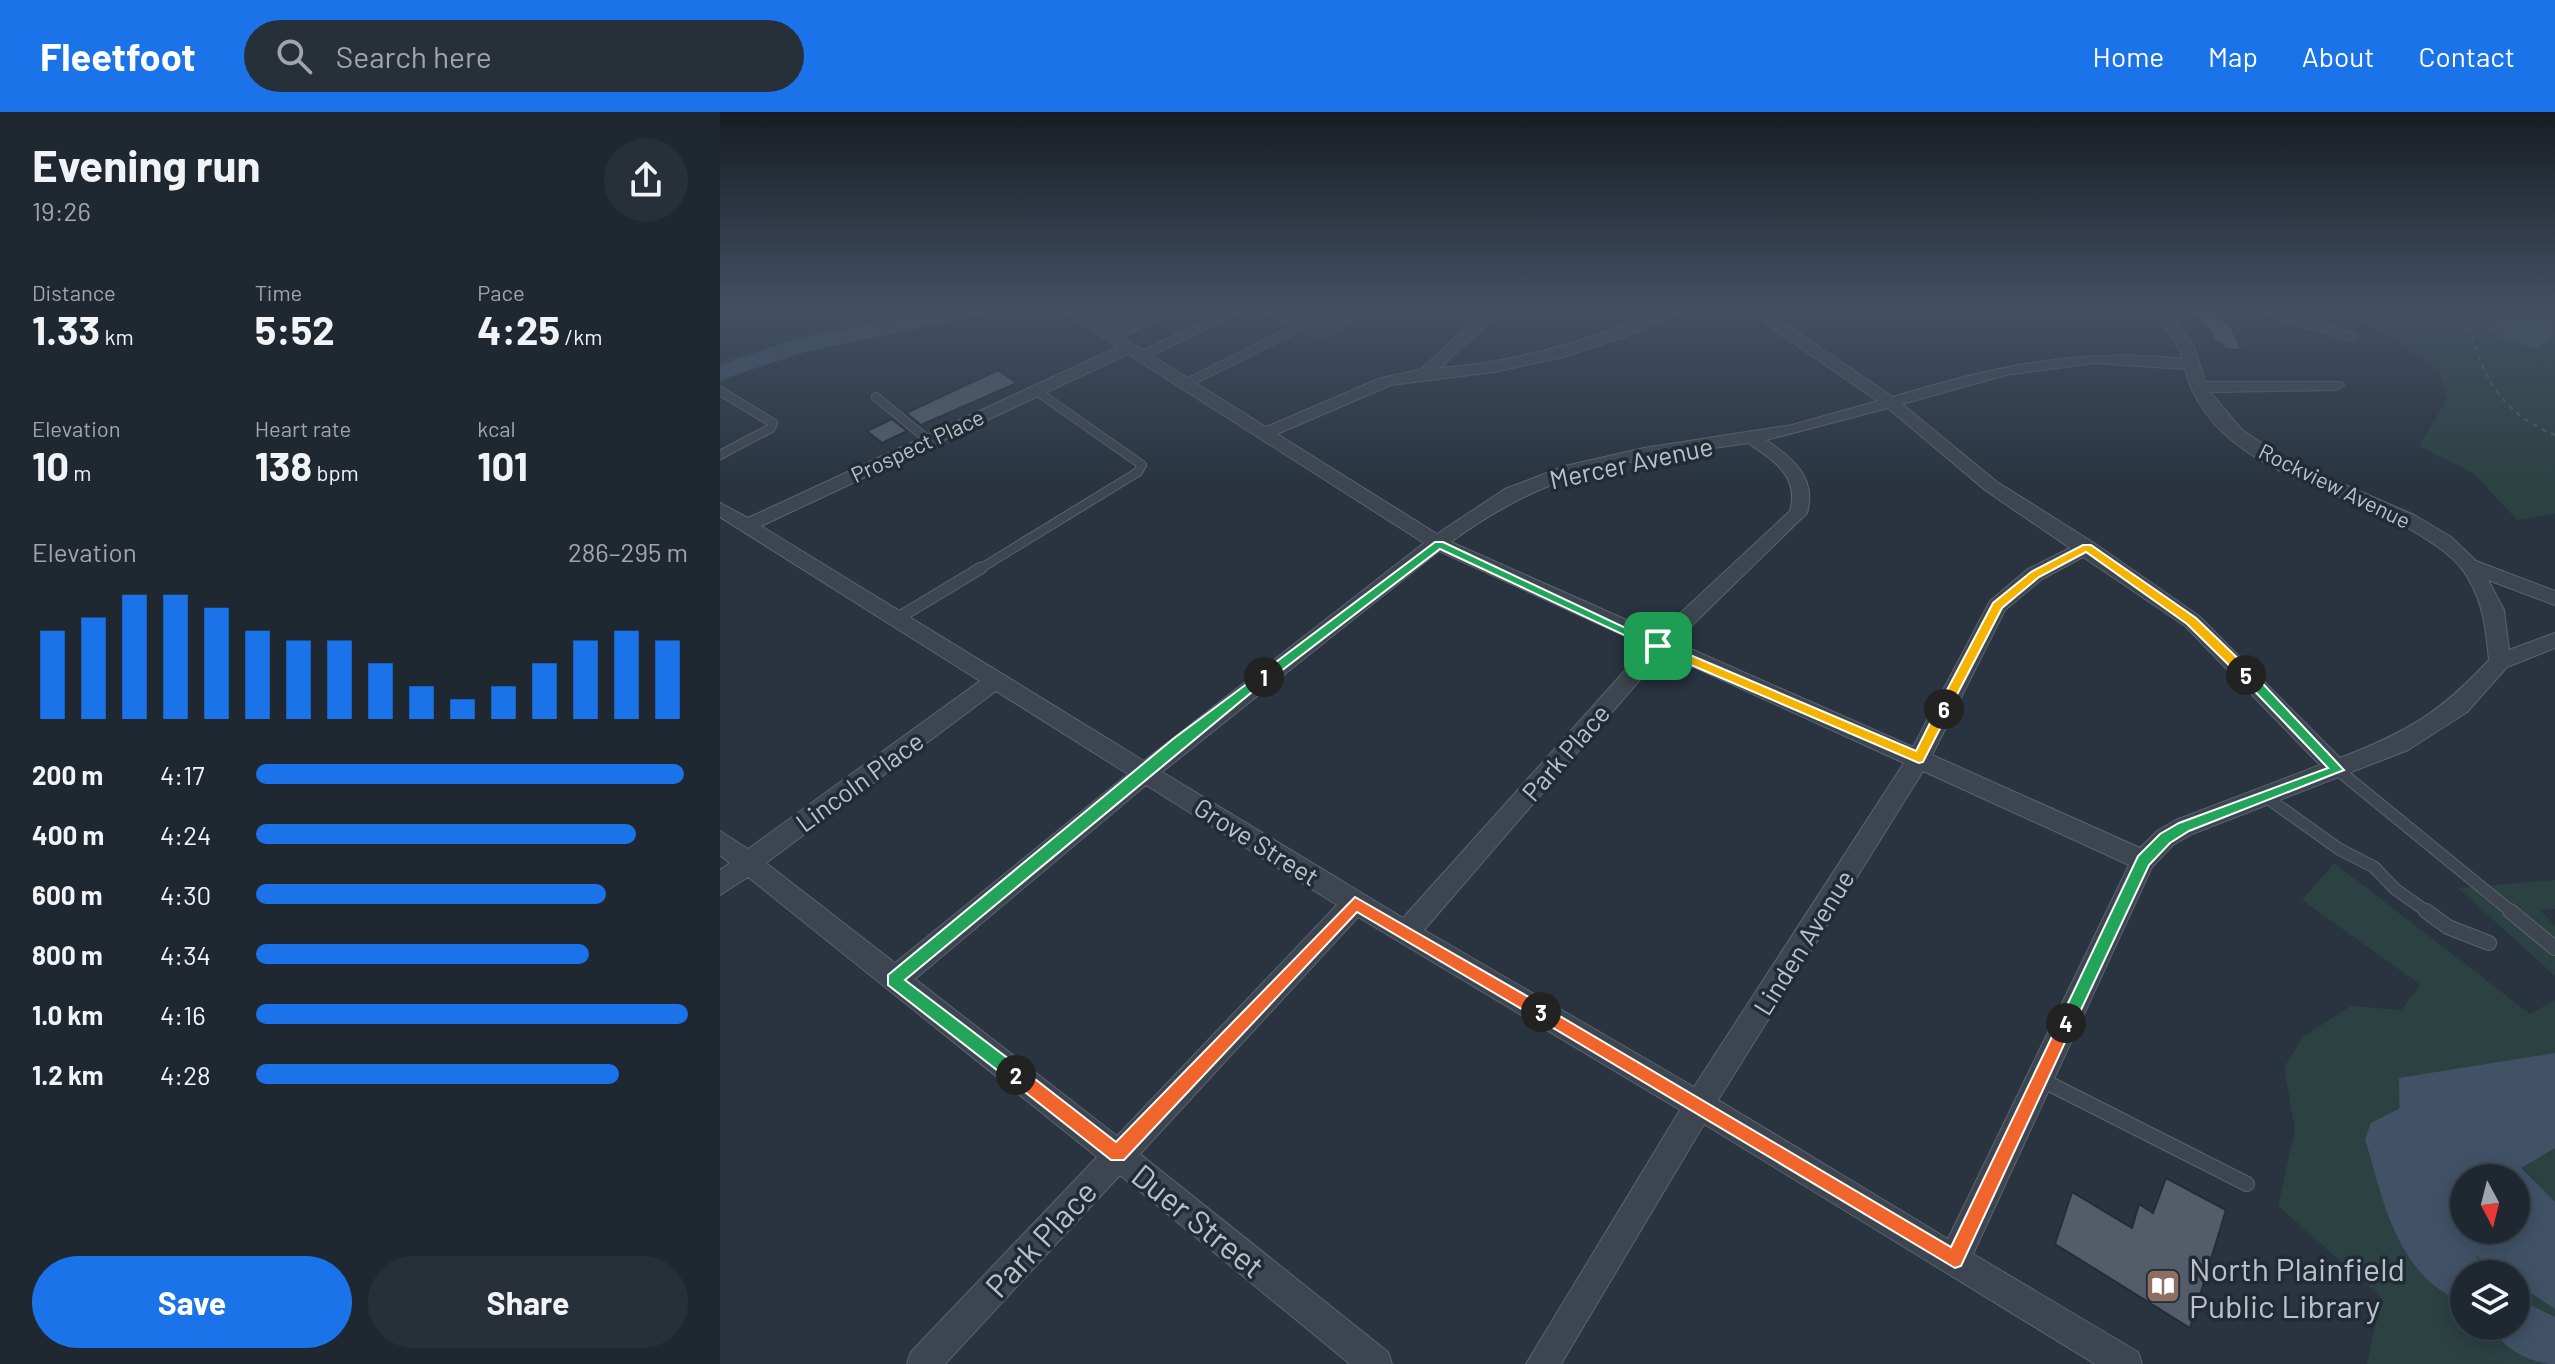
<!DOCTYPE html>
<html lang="en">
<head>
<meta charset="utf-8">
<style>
	body { margin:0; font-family:Barlow,sans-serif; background:#272f38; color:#f1f3f6; height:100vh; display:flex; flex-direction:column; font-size:30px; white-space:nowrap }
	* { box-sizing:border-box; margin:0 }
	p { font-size:26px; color:#a1a5ab }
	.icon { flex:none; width:44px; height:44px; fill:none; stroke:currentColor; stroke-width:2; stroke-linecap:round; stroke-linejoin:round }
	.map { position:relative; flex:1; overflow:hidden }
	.side { display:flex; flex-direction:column; background:#1f2730; width:720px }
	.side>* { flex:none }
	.needle { width:52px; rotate:173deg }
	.fabs { position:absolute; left:1730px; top:1052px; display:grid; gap:16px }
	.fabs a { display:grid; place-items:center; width:80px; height:80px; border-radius:50%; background:#1f2730; box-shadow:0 4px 20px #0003,0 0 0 2px #3c444c; font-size:40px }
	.pin { position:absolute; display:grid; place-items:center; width:68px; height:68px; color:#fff; margin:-34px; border-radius:16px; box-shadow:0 4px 12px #0006 }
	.km { position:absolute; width:40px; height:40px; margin:-20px; border-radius:50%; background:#222; color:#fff; font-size:22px; line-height:40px; text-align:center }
	.round { display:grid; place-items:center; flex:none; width:84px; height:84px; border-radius:42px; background:#272f38 }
	.headline { display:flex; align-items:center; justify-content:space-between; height:136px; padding:0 32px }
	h1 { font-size:44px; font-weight:700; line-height:60px }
	.figures { display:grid; grid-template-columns:repeat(3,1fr); gap:12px; height:136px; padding:8px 32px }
	.figures div { display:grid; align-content:center }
	.figures b { font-size:40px; font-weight:700 }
	.figures small { font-size:22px; font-weight:400 }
	.figures p { font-size:22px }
	.chart { height:224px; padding:16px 32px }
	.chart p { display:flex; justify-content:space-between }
	.chart svg { width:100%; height:144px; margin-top:8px; stroke:#1a73e8; stroke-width:6 }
	.primary-button { display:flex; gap:16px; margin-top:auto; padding:16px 32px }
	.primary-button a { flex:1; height:92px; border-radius:48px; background:#1a73e8; color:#fff; font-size:32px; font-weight:700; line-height:92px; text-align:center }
	.primary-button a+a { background:#272f38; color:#f1f3f6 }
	ul { padding:0 32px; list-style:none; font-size:26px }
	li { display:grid; grid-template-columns:128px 96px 1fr; align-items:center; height:60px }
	li i { height:20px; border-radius:10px; background:#1a73e8 }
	header { display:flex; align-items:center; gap:48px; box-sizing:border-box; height:112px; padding:0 40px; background:#1a73e8; color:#fff }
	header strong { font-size:38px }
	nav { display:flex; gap:44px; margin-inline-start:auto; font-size:28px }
	.search { width:560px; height:72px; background:#272f38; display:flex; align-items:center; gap:20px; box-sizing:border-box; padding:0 28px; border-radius:44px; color:#a1a5ab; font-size:30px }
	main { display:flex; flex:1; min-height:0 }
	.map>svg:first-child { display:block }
</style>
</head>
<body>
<header>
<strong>Fleetfoot</strong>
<div class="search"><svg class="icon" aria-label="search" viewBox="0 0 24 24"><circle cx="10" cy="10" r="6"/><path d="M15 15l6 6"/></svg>Search here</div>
<nav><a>Home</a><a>Map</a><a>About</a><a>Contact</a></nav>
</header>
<main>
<section class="side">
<div class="headline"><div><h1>Evening run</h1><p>19:26</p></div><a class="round"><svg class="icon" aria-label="share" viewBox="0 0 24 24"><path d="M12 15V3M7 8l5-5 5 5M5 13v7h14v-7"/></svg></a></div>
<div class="figures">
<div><p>Distance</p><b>1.33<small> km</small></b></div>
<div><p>Time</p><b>5:52</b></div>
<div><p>Pace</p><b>4:25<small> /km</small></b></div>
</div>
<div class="figures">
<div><p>Elevation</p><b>10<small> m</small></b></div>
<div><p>Heart rate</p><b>138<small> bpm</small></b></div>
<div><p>kcal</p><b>101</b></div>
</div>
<div class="chart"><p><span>Elevation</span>286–295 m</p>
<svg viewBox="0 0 160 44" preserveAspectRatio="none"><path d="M5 44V17M15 44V13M25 44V6M35 44V6M45 44V10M55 44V17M65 44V20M75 44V20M85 44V27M95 44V34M105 44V38M115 44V34M125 44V27M135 44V20M145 44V17M155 44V20"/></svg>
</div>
<ul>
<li><b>200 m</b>4:17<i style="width:99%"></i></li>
<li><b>400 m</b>4:24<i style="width:88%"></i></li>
<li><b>600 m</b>4:30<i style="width:81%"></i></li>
<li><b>800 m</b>4:34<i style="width:77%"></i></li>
<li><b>1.0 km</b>4:16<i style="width:100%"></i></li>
<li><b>1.2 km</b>4:28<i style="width:84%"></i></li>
</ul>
<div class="primary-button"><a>Save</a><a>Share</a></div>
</section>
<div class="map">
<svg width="1835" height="1252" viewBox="0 0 1835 1252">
	<rect width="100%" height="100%" fill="#293440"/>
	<g fill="#2c4142" fill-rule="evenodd">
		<polygon points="193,195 289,195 133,226 37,255 0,271 0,249 125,211"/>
		<polygon points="614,195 658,195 602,229 570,218"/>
		<polygon points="1610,195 1835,195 1835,402 1797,408 1754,362 1699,334 1727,288 1719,257 1660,219"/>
		<path d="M1614,751L1810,902L1835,888V1252H1647L1661,1185L1558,1094L1575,1018L1564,955L1584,924L1631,894L1681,898L1701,873L1582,788ZM1744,1066H1796V1118H1744ZM1744,1162H1796V1214H1744Z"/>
		<polygon points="1835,768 1835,797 1820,798 1835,814 1835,864 1738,776"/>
	</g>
	<g fill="#415267" fill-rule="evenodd">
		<path d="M1758,195H1835V223L1818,236C1793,232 1765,225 1758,195Z"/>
		<path d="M1835,941V1036L1801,1056L1835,1090V1197L1796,1171V1162H1783L1681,1094L1679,966ZM1744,1066H1796V1118H1744Z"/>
	</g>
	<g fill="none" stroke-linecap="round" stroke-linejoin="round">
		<g fill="#415267" fill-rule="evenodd">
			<polygon points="232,195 277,195 266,202 84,240 0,268 0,253 70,229"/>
			<path d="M1719,976L1735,982L1741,998L1735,1014L1693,1037L1715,1103L1761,1150L1766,1162H1744V1191C1676,1163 1664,1090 1645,1027L1651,1011Z"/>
			<path d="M1796,1186L1835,1205V1252C1811,1252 1781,1236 1772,1214H1796Z"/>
		</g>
	</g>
	<g fill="#535d6a" stroke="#242d37" stroke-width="2">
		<polygon points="1470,195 1492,195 1511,215 1522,238 1505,237 1502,231 1493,229 1491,220"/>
		<polygon points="278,258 297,271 201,313 186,301"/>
		<polygon points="172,307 187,319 162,331 147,319"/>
		<polygon points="1446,1066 1506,1098 1470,1216 1335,1132 1352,1080 1412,1116 1419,1092 1433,1101"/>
	</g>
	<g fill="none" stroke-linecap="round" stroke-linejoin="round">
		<g stroke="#5b646d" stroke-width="10">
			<g id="service-far2">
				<polyline points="1545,195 1563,205 1633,225"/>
				<polyline points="423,243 522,195"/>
				<polyline points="467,271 575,217 577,211 543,195"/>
				<polyline points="0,279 53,311 51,316 0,343"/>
				<polyline points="156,285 207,327"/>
				<polyline points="258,458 418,360 422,353 315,278"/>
			</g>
		</g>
		<g stroke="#5b646d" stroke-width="13">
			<g id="service-far1">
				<polyline points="178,506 261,456"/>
				<polyline points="1618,658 1793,801"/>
				<polyline points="1546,685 1619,737 1654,755 1675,777 1709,801"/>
			</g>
		</g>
		<g stroke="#5b646d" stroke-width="16">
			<g id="service">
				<polyline points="1706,799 1728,815 1769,831"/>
				<polyline points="1790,799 1835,836"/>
				<polyline points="1320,967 1527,1072"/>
			</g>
		</g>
		<g stroke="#5b646d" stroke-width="2">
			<path id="minor" d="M338,195H356L392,218L440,195H459L402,225L546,315L661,266L700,258L769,195H785L720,256C801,250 876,227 950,195H970L904,225L843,245L774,260L671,273L557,322L717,422L785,377L845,354L924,336L1072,313L1158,289L1049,214L1036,195H1050L1059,208L1173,285C1270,255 1362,235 1463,247L1453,225L1430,195H1445L1474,234L1485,270H1622L1624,273L1616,278L1490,280L1522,318L1566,347L1694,403L1731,425L1756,449L1835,479V493L1768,468L1784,498L1789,538L1835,521V536L1787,555L1747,600L1688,638L1472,722L1453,733L1432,755L1253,1142L1418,1240L1422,1252H1375L984,1012L841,1252H806L960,998L638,805L420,1042L668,1240L672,1252H630L400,1063L225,1252H187L191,1240L377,1045L28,765L0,783V758L10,751L0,743V719L28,737L260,569L0,405V391L28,406L398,235ZM408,242L704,431L424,649L41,414ZM1374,251L1465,257C1491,359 1622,375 1698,422C1716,433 1738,447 1748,466C1764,493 1766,518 1769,548C1720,601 1687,620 1620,646L1479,504L1374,431L1277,370L1182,292L1286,263ZM1168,296L1265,378L1350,436L1308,457L1270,489L1193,635L955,530L1087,401C1097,366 1073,346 1046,328ZM1028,331C1053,348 1080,364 1070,399L938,522L731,430C832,355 908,349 1028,331ZM719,439L927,534L683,806L442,660ZM1363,445L1465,514L1600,653L1456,708L1437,719L1420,736L1212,643L1285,498L1322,467ZM943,541L1184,651L974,975L704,818ZM276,579L408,662L175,851L46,751ZM1203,659L1409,753L1228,1127L998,988ZM426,673L617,793L397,1024L195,867Z"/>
		</g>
		<path stroke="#4b5e60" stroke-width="2" stroke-dasharray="5 5" stroke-linecap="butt" d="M1744,195C1759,256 1774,298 1835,323"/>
		<use href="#service-far2" stroke="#3d4650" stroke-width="8"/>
		<use href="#service-far1" stroke="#3d4650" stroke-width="11"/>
		<use href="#service" stroke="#3d4650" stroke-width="14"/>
		<use href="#minor" fill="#3d4650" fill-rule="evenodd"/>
	</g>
	<linearGradient id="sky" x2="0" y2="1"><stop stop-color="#171d23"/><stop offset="0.53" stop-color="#435064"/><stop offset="1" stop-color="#435064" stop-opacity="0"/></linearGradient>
	<rect width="1835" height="371" fill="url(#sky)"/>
	<polygon fill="#22a559" stroke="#fff" stroke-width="2" points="715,430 723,430 944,534 934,537 720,437 548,569 540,569 540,562"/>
	<polygon fill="#22a559" stroke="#fff" stroke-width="2" points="540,562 550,565 185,868 302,957 302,969 291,969 168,873 168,863 453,627"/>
	<polygon fill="#f0652b" stroke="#fff" stroke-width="2" points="635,785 826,895 826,905 815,905 637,800 404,1048 391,1048 291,969 291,957 302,957 396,1030"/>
	<polygon fill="#f0652b" stroke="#fff" stroke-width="2" points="821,893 1231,1135 1341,906 1352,906 1354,911 1241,1154 1235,1156 815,905 813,900"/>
	<polygon fill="#22a559" stroke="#fff" stroke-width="2" points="1522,559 1531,559 1624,658 1469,719 1450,731 1429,753 1352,917 1341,917 1341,906 1418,744 1440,722 1459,711 1608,656 1522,566"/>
	<polygon fill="#f5b400" stroke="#fff" stroke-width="2" points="1363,433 1371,433 1476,506 1531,559 1531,566 1522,566 1467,512 1366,440 1319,465 1282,496 1228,600 1219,600 1217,597 1273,491 1311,460"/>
	<polygon fill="#f5b400" stroke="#fff" stroke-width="2" points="934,531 942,531 1196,639 1219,593 1230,597 1203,650 1199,651 934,537"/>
	<defs>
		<g id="library-square" transform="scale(1.8)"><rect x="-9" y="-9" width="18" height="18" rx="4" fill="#8d6e63" stroke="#222b35"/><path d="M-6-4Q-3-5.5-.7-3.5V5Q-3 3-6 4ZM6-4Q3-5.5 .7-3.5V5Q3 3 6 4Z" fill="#fff"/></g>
	</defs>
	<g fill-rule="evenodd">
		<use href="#library-square" x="1443" y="1174"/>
	</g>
	<g text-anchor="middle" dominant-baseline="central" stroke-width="7" stroke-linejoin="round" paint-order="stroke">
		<g font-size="22" fill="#bac1ca" stroke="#222b35">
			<text transform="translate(197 333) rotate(-25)">Prospect Place</text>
			<text transform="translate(1615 373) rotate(26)">Rockview Avenue</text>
		</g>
		<g font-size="26" fill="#bac1ca" stroke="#222b35">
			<text transform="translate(911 350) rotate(-12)">Mercer Avenue</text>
			<text transform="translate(845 640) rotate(-49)">Park Place</text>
			<text transform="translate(139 669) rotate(-36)">Lincoln Place</text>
			<text transform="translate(537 729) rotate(32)">Grove Street</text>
			<text transform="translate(1083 830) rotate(-58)">Linden Avenue</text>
		</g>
		<g font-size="32" fill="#bac1ca" stroke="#222b35">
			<text transform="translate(479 1108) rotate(39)">Duer Street</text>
			<text transform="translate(320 1126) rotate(-47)">Park Place</text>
		</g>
		<g font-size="32" fill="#bac1ca" stroke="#222b35" text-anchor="start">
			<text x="1469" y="1156">North Plainfield<tspan x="1469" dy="37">Public Library</tspan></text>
		</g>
	</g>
</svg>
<div class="fabs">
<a><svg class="needle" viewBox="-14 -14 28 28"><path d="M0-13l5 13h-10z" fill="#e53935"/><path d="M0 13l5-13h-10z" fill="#a1a5ab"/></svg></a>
<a><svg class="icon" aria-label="layers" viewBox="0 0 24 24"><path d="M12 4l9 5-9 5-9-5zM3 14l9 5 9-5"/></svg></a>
</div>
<div class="pin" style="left:938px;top:534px;background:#1e9e55"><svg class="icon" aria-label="arrive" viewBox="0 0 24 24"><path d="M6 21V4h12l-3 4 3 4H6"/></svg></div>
<b class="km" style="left:544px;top:565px">1</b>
<b class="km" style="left:296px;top:963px">2</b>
<b class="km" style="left:821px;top:900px">3</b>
<b class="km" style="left:1346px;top:911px">4</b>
<b class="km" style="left:1526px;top:563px">5</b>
<b class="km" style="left:1224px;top:597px">6</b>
</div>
</main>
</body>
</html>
